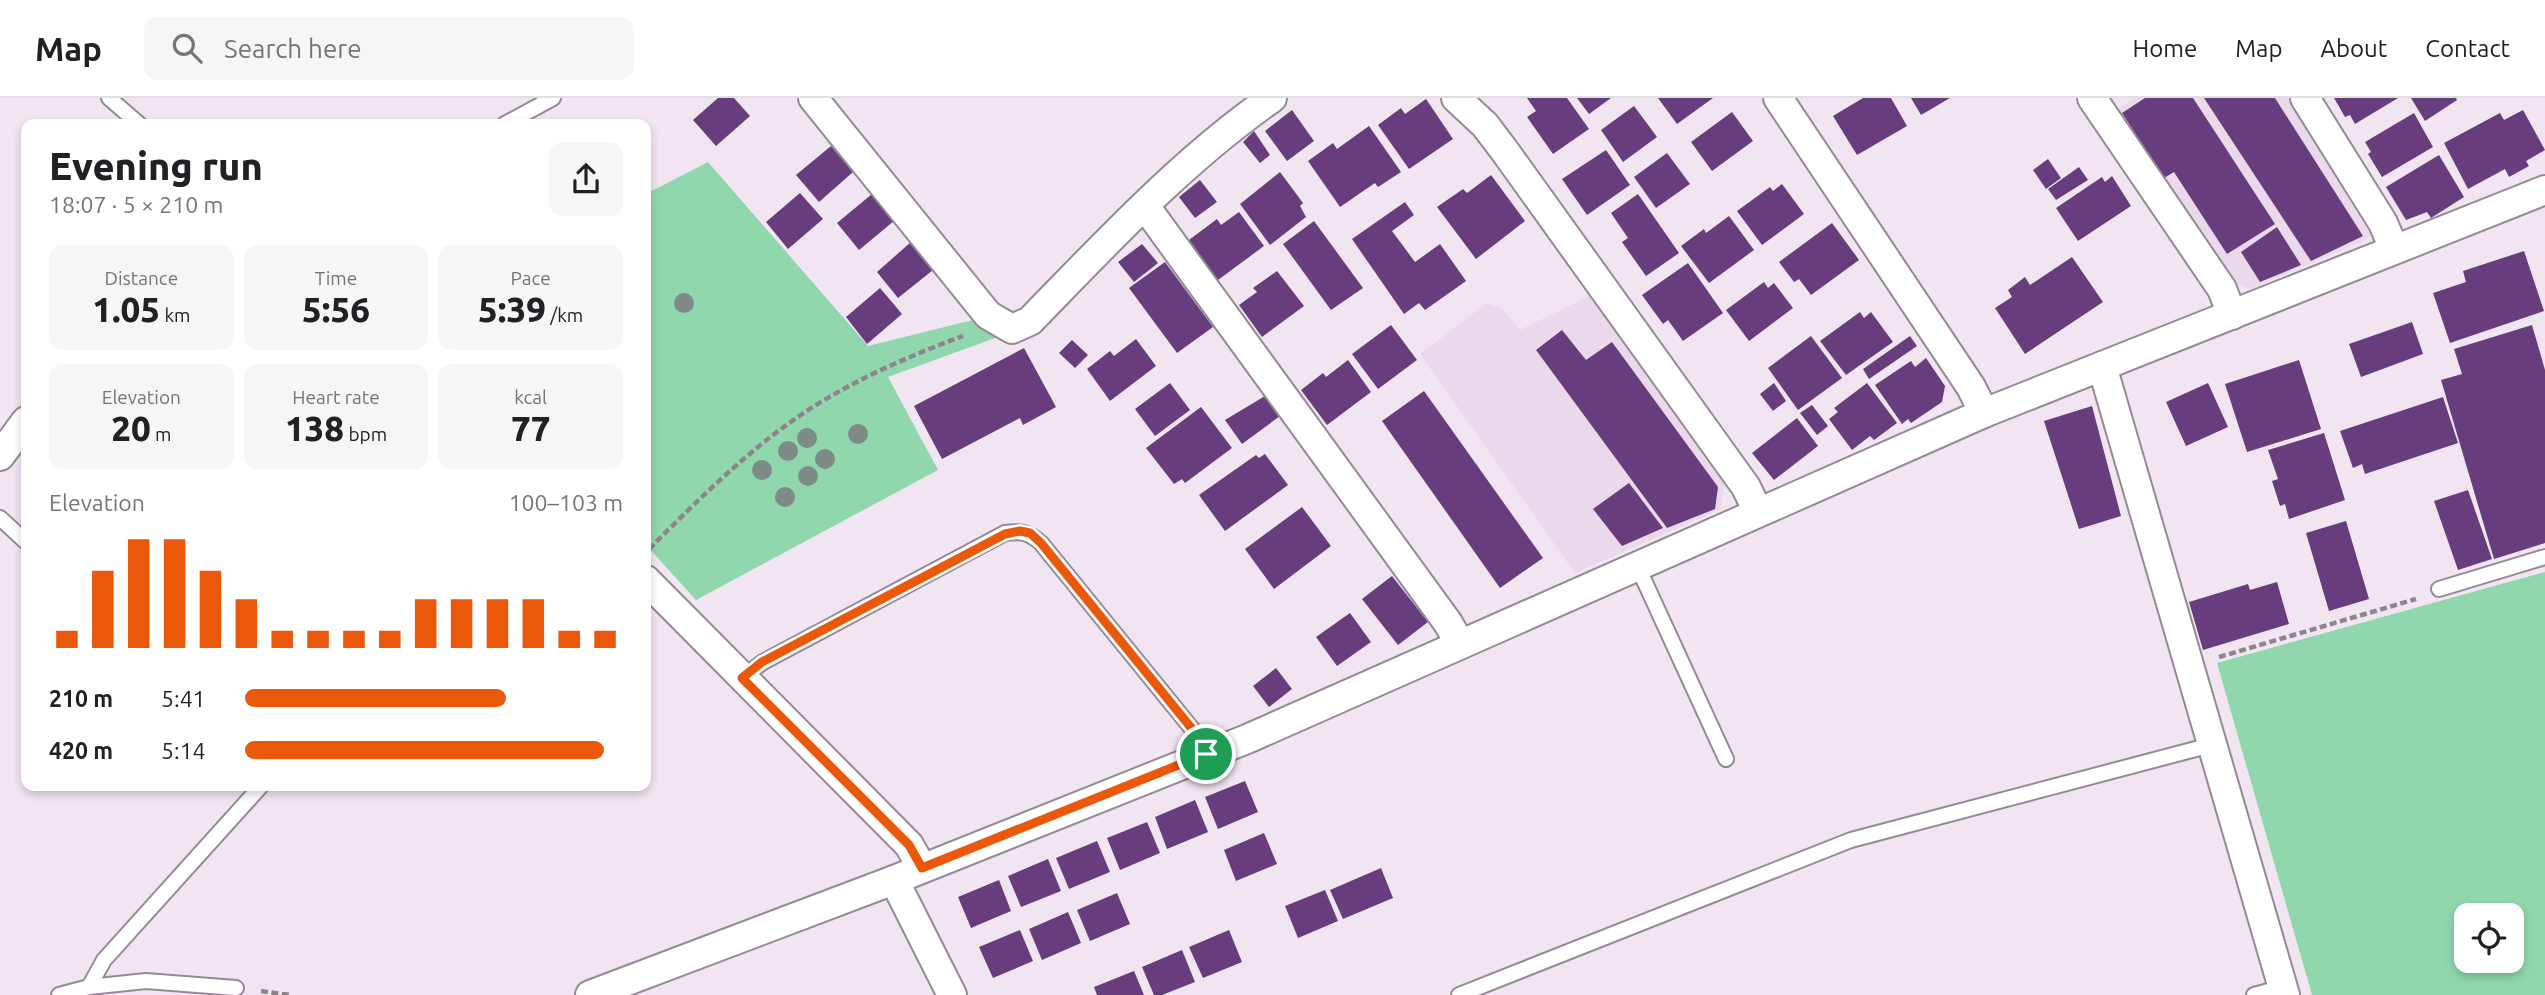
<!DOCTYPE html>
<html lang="en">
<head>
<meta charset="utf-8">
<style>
	body { margin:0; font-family:Ubuntu,sans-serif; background:#f6f6f6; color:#202124; height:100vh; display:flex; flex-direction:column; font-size:26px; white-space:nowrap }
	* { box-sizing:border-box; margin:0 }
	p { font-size:23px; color:#757577 }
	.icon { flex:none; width:38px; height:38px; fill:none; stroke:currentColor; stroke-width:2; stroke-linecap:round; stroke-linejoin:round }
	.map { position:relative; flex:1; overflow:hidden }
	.details { position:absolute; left:21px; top:21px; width:630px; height:672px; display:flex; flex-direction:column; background:#fff; border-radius:14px; box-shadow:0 4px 10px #0003 }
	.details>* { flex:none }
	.tools { position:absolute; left:2454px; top:805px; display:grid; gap:14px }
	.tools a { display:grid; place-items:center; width:70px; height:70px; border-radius:14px; background:#fff; box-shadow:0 4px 10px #0003; font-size:35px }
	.pin { position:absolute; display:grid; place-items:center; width:60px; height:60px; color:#fff; margin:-30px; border:4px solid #fff; border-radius:50%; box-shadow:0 2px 7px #0007 }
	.round { display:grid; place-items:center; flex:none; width:74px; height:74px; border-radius:14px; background:#f6f6f6 }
	.summary { display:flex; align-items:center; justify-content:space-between; height:119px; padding:0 28px }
	h1 { font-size:38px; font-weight:800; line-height:52px }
	.metrics { display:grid; grid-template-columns:repeat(3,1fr); gap:10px; height:119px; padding:7px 28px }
	.metrics div { display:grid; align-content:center; border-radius:14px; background:#f6f6f6; text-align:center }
	.metrics b { font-size:35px; font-weight:800 }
	.metrics small { font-size:19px; font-weight:400 }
	.metrics p { font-size:19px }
	.chart { height:196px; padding:14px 28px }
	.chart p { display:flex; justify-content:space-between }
	.chart svg { width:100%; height:126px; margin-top:7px; stroke:#ea580c; stroke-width:6 }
	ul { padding:0 28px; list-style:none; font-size:23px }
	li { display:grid; grid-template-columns:112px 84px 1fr; align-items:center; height:52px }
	li i { height:18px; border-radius:9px; background:#ea580c }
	header { display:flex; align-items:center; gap:42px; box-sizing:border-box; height:98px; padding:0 35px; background:#fff; border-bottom:2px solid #e0e0e0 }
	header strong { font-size:33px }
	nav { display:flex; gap:38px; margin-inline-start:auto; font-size:24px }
	.search { width:490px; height:63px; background:#f6f6f6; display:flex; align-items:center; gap:18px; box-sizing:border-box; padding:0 24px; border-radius:14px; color:#757577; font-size:26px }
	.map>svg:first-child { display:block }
</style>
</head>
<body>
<header>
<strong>Map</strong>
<div class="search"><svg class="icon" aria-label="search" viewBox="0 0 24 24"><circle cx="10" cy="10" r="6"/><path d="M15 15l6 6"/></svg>Search here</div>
<nav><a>Home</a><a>Map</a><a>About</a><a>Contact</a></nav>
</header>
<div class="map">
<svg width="2545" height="897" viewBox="0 0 2545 897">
	<rect width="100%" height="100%" fill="#f1e5f2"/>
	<g fill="#ead8eb">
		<polygon points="2135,0 2287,0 2370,136 2366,142 2250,191 2235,186 2117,12"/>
		<polygon points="1591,197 1725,382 1721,411 1575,475 1420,256 1487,205 1502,210 1520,232"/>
	</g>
	<g fill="#90d7ae" fill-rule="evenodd">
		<polygon points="708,64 868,248 977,221 998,239 888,279 938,372 696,502 646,447 646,96"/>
		<path d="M2545,474V897H2312L2217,565ZM2511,817V863H2466V817Z"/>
	</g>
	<g fill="#683d7d">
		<polygon points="718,0 734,0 750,18 716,48 693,22"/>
		<polygon points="1527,0 1567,0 1589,31 1553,56 1527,19 1536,13"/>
		<polygon points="1577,0 1611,0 1589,16"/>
		<polygon points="1658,0 1713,0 1677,26"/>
		<polygon points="1863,0 1891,0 1907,28 1857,57 1833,18"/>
		<polygon points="1911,0 1950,0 1921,17"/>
		<polygon points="2145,0 2193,0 2275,126 2227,156 2174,74 2164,80 2122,15"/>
		<polygon points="2204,0 2275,0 2363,138 2311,163"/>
		<polygon points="2334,0 2398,0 2355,26 2350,17 2345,19"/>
		<polygon points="2411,0 2456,0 2457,2 2425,23"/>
		<polygon points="1426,1 1453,41 1409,71 1378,27 1401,10 1405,16"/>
		<polygon points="1634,8 1657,39 1623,64 1601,32"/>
		<polygon points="1292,12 1314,43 1287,63 1265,33"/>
		<polygon points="2523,12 2545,52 2526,63 2529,68 2509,79 2505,71 2468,91 2444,45 2500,15 2504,22"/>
		<polygon points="1732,14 1753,43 1712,73 1691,44"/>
		<polygon points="2414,15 2433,49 2382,79 2368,56 2371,54 2365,44"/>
		<polygon points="1369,28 1401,74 1378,89 1375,85 1340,109 1308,63 1333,45 1337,51"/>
		<polygon points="1254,33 1270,57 1260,65 1243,44"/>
		<polygon points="831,48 853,74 819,104 796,77"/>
		<polygon points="1606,52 1630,87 1587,117 1562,81"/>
		<polygon points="1667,55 1690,86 1656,110 1634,79"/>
		<polygon points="2439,57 2464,99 2431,120 2427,114 2406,122 2386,89"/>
		<polygon points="2048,61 2061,80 2046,91 2033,72"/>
		<polygon points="2079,69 2088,82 2056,102 2048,91"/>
		<polygon points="1280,74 1303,105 1300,108 1306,119 1270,147 1240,106"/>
		<polygon points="1491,77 1525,123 1476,161 1437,109 1463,91 1467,95"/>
		<polygon points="2112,78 2131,108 2078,143 2056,110 2102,79 2105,84"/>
		<polygon points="1200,82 1217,104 1195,120 1179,99"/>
		<polygon points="1782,86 1804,116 1762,147 1737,113 1770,89 1773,93"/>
		<polygon points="800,95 823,121 788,151 766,124"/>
		<polygon points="872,96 894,123 859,152 837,125"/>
		<polygon points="1638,96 1679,155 1646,178 1622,144 1628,140 1611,115"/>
		<polygon points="1405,104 1414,117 1392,133 1415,164 1440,146 1466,183 1425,212 1419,205 1404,216 1352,141"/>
		<polygon points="1239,114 1264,148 1218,182 1189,142 1217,121 1221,127"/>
		<polygon points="1729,118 1754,152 1709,185 1681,148 1704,131 1706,135"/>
		<polygon points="1314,123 1363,190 1331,212 1283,146"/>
		<polygon points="1832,125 1859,162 1811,197 1799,181 1794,184 1779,164"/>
		<polygon points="2277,129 2301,167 2260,184 2241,154"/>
		<polygon points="911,144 933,172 898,200 877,174"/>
		<polygon points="1142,146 1158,165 1134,184 1118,164"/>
		<polygon points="2524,153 2544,213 2450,245 2433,195 2466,184 2463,173"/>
		<polygon points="2072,159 2103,204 2025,256 1995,210 2012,199 2008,192 2025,179 2030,187"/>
		<polygon points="1165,164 1213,229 1177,255 1129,190"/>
		<polygon points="1688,165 1723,215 1683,243 1668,222 1663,226 1642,197"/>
		<polygon points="1277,173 1304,208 1262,239 1239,207 1257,194 1253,190"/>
		<polygon points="1764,184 1768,190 1774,185 1793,210 1749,243 1726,212"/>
		<polygon points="880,190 902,216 867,246 846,219"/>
		<polygon points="1860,214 1864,220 1871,214 1893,244 1846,277 1820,243"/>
		<polygon points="2412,224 2423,256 2361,279 2349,246"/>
		<polygon points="1391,227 1417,262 1378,291 1352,256"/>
		<polygon points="2532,227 2545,272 2545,445 2494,461 2441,282 2462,276 2454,251"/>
		<polygon points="1562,232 1586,262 1612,244 1718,389 1715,411 1667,430 1536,252"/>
		<polygon points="1811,238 1842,280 1798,312 1768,270"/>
		<polygon points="1910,238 1917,248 1869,281 1863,271"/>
		<polygon points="1136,241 1156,268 1110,303 1087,271 1110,253 1114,258"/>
		<polygon points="1072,242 1088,257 1075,270 1059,255"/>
		<polygon points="1024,250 1056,309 1023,327 1020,320 942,361 914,308"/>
		<polygon points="1926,260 1945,288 1942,304 1911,325 1908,321 1902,326 1875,287 1911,263 1915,269"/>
		<polygon points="1348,262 1371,294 1327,327 1301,292 1323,275 1326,279"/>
		<polygon points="2299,262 2321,331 2247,354 2225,286"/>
		<polygon points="1170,285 1190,312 1155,338 1135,311"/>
		<polygon points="1774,285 1786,303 1773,313 1760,296"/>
		<polygon points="1867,285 1897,325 1874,342 1870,338 1852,352 1829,321 1838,314 1834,310"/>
		<polygon points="2208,285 2228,329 2186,348 2166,304"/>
		<polygon points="1424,293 1543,460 1500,490 1382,323"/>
		<polygon points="1265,298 1280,318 1242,346 1225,322"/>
		<polygon points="2443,299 2458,345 2365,376 2362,366 2353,370 2340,333"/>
		<polygon points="1812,307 1828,328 1817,337 1800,315"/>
		<polygon points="2092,308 2121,418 2079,431 2044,323"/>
		<polygon points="1201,309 1232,350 1185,385 1182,381 1174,386 1146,350"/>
		<polygon points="1797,320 1818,348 1774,382 1752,355"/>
		<polygon points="2324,335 2345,402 2289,421 2285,406 2280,408 2272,383 2278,381 2268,352"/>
		<polygon points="1265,356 1288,387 1225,433 1199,397 1256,357 1259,360"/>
		<polygon points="1629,385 1663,430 1622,448 1593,411"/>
		<polygon points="2468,392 2492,461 2458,472 2434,403"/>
		<polygon points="1302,409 1331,448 1274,491 1245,451"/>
		<polygon points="2346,423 2369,501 2329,513 2306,435"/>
		<polygon points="1392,478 1428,524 1398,547 1362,501"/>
		<polygon points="2277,484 2289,526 2203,552 2189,504 2248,486 2250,492"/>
		<polygon points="1350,515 1371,544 1337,568 1316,539"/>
		<polygon points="1276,570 1292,591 1269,609 1253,588"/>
		<polygon points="1245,683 1258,714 1218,731 1205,699"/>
		<polygon points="1195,702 1208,734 1167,751 1155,719"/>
		<polygon points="1147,724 1160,755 1120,772 1107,740"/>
		<polygon points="1264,735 1277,766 1236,783 1224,752"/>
		<polygon points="1097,743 1110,774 1069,791 1056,760"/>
		<polygon points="1048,761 1061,793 1021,809 1008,778"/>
		<polygon points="1381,770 1393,800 1343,821 1330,792"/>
		<polygon points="999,782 1011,813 971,830 958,799"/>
		<polygon points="1325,792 1338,823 1298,840 1285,808"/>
		<polygon points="1117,795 1130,826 1090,843 1077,812"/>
		<polygon points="1068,814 1081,845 1042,862 1029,831"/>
		<polygon points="1020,832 1033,863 993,880 979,849"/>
		<polygon points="1229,832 1242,864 1203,880 1189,849"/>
		<polygon points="1182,852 1195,884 1162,897 1154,897 1142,869"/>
		<polygon points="1134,873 1144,897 1097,897 1094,889"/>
	</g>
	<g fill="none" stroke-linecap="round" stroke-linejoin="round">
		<g stroke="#948995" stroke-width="18">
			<g id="service">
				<polyline points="109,0 139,26"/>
				<polyline points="505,26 553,0"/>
				<polyline points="0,420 26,444"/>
				<polyline points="1637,467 1726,661"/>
				<polyline points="2439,491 2545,459"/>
				<path d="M742,580L763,564L1005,435C1022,433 1028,434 1041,445L1193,632L1206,656"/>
				<polyline points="89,889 104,862 261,688"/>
				<polyline points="59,897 89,889 146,883 236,890"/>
				<polyline points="1459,897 1851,742 2211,647"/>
				<polyline points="2254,897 2283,889"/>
			</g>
		</g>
		<g stroke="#948995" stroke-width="32">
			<g id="minor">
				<path d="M813,0L988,217L1012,231L1030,223C1106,145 1183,62 1272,0"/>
				<polyline points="1456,0 1485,27 1504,52 1746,389 1758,414"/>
				<polyline points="1778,0 1971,289 1984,315"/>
				<polyline points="2092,0 2222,191 2232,217"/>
				<polyline points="2305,0 2383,125 2394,151"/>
				<polyline points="1145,108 1448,525 1460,546"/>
				<polyline points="2102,268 2285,897"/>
				<polyline points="0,358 26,323"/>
				<polyline points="646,482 909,747 922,770"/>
				<polyline points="894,782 952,897"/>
				<polyline points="590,897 894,782 1247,641 1984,315 2545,92"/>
			</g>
		</g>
		<g stroke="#8d858e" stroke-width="4.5" stroke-dasharray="7 3.5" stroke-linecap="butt">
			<path d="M649,451C692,408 736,364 785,328C838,289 901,261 963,238"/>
			<polyline points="2219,559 2416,501"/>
			<polyline points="261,893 290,897"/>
		</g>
		<use href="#service" stroke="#fff" stroke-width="14"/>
		<use href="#minor" stroke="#fff" stroke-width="28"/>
	</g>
	<g fill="#7d8c87">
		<circle cx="684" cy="205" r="10"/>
		<circle cx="858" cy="336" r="10"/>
		<circle cx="807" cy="340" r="10"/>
		<circle cx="788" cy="353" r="10"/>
		<circle cx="825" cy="361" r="10"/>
		<circle cx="762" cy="372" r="10"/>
		<circle cx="808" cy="378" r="10"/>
		<circle cx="785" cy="399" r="10"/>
	</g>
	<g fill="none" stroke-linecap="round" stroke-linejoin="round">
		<g stroke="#fff" stroke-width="14">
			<polygon id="route" points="1020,433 1030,435 1041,445 1193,632 1206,656 922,770 909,747 742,580 762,564 1005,436"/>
		</g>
		<use href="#route" stroke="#ea580c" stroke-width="9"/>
	</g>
</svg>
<div class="tools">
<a><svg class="icon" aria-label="locate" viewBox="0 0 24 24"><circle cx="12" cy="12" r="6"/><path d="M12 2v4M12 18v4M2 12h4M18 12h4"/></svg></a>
</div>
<div class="pin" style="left:1206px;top:656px;background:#1e9e55"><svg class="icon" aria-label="arrive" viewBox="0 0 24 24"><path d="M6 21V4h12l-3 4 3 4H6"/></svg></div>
<section class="details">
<div class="summary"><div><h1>Evening run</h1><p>18:07 · 5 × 210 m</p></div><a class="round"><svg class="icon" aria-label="share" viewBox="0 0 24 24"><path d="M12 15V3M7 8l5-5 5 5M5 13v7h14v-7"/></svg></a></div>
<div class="metrics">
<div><p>Distance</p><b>1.05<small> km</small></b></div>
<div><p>Time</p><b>5:56</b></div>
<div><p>Pace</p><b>5:39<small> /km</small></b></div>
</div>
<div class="metrics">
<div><p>Elevation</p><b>20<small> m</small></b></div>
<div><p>Heart rate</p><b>138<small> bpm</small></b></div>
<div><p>kcal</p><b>77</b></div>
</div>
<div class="chart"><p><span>Elevation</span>100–103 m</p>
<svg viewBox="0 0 160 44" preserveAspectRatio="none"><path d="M5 44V38M15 44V17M25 44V6M35 44V6M45 44V17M55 44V27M65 44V38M75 44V38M85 44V38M95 44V38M105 44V27M115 44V27M125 44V27M135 44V27M145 44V38M155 44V38"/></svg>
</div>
<ul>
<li><b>210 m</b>5:41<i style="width:69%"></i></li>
<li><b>420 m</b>5:14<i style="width:95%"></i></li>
</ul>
</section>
</div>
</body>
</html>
